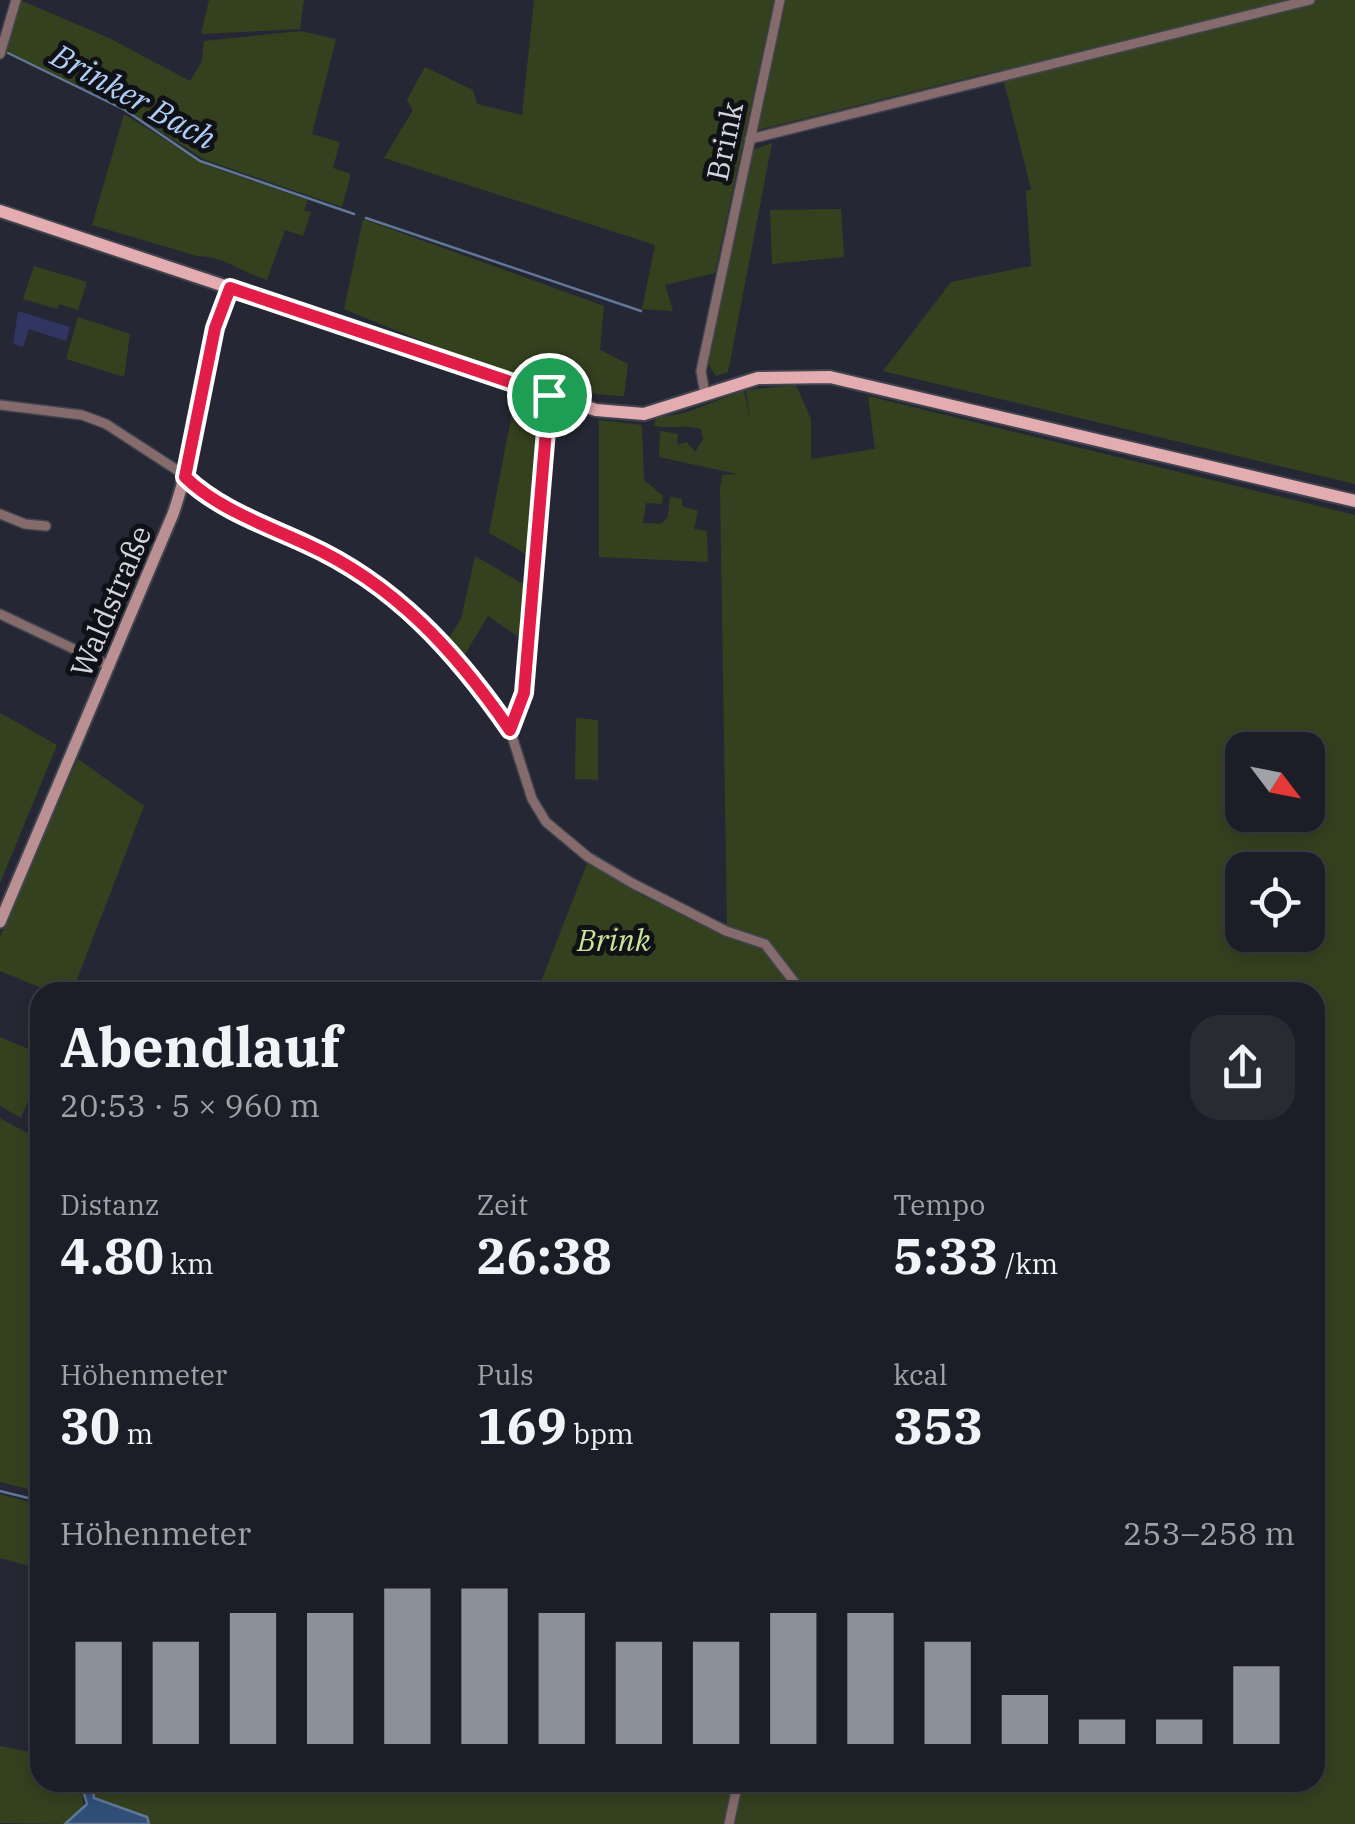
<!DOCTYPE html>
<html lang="de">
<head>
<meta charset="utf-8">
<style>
	body { margin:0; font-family:"IBM Plex Serif",serif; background:#292b33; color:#f1f3f6; height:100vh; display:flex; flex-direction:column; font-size:38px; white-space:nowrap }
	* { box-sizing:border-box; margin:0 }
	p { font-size:32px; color:#a0a2a7 }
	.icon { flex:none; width:55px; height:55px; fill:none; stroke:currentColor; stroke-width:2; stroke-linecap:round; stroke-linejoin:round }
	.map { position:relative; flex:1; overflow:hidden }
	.sheet { position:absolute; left:30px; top:982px; width:1295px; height:810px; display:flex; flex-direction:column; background:#1c1e27; border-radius:30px; box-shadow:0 5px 15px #0003,0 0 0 2px #3a3c44 }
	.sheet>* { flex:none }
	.needle { width:65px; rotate:122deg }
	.fabs { position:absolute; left:1225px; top:732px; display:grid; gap:20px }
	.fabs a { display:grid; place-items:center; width:100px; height:100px; border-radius:20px; background:#1c1e27; box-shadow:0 5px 15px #0003,0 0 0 2px #3a3c44; font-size:50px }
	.pin { position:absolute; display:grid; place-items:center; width:85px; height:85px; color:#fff; margin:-42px; border:5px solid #fff; border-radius:50%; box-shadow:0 2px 10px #0007 }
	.round { display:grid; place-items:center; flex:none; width:105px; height:105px; border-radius:30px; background:#292b33 }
	.overview { display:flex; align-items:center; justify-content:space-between; height:170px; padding:0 30px }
	h1 { font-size:55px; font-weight:700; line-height:75px }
	.metrics { display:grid; grid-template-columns:repeat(3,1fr); gap:15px; height:170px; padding:10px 30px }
	.metrics div { display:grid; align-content:center }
	.metrics b { font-size:50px; font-weight:700 }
	.metrics small { font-size:28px; font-weight:400 }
	.metrics p { font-size:28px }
	.chart { height:280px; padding:20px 30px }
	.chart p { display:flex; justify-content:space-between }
	.chart svg { width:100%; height:180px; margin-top:10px; stroke:#8c9099; stroke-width:6 }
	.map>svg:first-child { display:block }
</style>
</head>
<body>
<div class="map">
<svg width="1355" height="1824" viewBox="0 0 1355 1824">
	<rect width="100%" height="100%" fill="#252834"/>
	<g fill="#34411f" fill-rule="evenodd">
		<polygon points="20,0 109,38 190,81 202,61 204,41 301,31 336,39 312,134 340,142 333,168 351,174 342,207 205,160 121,106 5,51"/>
		<polygon points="209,0 304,0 300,29 201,34"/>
		<polygon points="534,0 774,0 715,273 665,285 673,311 642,309 655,245 384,158 413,110 407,100 425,67 473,90 477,104 522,115"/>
		<polygon points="786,0 1355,0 1355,484 883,371 951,282 1031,266 1026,191 1031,189 1001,70 757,130"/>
		<path d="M124,114L206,165L308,200L304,210L311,212L303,236L285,230L267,280C243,273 223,256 197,256L92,225Z"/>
		<polygon points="772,143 728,372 716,376 708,364 753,150"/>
		<polygon points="841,209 844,257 772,264 770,210"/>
		<path d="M363,219L604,306L600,350L628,364L624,396C549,396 417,339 344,309Z"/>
		<polygon points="34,266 87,282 78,310 59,304 57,309 23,299"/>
		<polygon points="78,317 130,334 124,377 66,359"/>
		<path d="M796,385L811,419V459L875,449L868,396L1355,515V1824H149V1820L94,1798L92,1783L175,1782L198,1787L199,1782H1315V992H808L769,942L727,926L720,488L722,475L737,474L659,457L660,431L678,434L677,445L687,442L695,452L703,440L701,429C686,424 670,429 654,426L656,418L688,412L744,390L750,421L746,390ZM1242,750H1308V815H1242ZM1242,870H1308V935H1242Z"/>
		<polygon points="516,392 545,402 531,557 489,533"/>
		<polygon points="599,420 642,425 644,480 663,496 662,504 646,503 643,523 661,524 668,517 670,497 682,499 682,506 698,511 694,529 707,531 708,562 599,557"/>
		<polygon points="475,556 527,586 523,633 517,636 488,616 462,659 447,641 461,619"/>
		<polygon points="0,713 57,745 0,883"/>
		<polygon points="576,718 598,720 598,780 575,779"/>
		<polygon points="78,759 144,806 72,992 51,992 0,971 0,937"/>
		<polygon points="588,861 643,896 770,949 798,992 537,992"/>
		<polygon points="0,1037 40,1054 40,1072 21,1118 0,1106"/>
		<polygon points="0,1118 40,1140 40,1400 31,1422 40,1424 40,1492 0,1482"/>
		<polygon points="0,1494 40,1505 40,1569 0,1558"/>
		<polygon points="0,1746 40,1754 40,1782 81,1783 84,1809 65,1824 0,1823"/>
	</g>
	<polygon fill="#304f77" stroke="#617796" stroke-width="2.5" points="81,1783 92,1783 94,1798 147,1817 149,1824 65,1824 87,1804"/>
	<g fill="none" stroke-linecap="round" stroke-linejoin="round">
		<g stroke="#617796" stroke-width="2.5">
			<polyline points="8,53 125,110 200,161 354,214"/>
			<polyline points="366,218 641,311"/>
			<polyline points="0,1491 40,1501"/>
		</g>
	</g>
	<polygon fill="#303561" points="18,311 70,327 66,341 29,329 23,347 13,344"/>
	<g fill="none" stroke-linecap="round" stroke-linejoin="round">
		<g stroke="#41444f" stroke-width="12">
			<g id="street">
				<polyline points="0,54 16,0"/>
				<polyline points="750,139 1310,0"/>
				<polyline points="705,394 701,371 780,0"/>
				<polyline points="0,405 82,415 106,424 180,472 193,484 269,531 309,545 414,613 470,672 510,730 532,799 546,822 588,857 632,883 726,931 765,944 802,992"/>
				<polyline points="0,514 25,524 46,526"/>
				<polyline points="0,614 110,666"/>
				<polyline points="510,730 524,693 549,395"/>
				<polyline points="729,1824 738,1782"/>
			</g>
		</g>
		<g stroke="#41444f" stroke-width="15">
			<path id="secondary" d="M0,922L173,514C199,440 200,360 230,288"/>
		</g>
		<g stroke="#41444f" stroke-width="16">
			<polyline id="primary" points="0,211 596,410 644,414 758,378 830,377 1355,501"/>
		</g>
		<use href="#street" stroke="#856b6c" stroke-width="9"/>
		<use href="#secondary" stroke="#ba9093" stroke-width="11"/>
		<use href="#primary" stroke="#e3acb1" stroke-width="12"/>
	</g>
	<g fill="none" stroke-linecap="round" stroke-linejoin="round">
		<g stroke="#fff" stroke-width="20">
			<path id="route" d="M230,288L549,395L524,693L510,730C456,652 395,584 306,544C265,525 218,509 185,477L215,328Z"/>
		</g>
		<use href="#route" stroke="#e11d48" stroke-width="12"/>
	</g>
	<g text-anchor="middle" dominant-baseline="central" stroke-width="10" stroke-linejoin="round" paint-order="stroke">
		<g font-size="30" fill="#d3d5dd" stroke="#101116">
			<text transform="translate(724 141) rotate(-78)">Brink</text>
			<text transform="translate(110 601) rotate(-67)">Waldstraße</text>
		</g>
		<g font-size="30" font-style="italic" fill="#c8e698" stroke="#101116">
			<text x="614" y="939">Brink</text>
		</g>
		<g font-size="32" font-style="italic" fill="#afcdf4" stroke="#101116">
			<text transform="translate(134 96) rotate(29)">Brinker Bach</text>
		</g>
	</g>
</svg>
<div class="fabs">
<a><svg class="needle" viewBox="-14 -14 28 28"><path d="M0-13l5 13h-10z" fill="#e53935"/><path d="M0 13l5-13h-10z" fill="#a0a2a7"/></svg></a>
<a><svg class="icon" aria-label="locate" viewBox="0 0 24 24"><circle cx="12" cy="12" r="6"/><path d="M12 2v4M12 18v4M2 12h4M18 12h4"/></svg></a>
</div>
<div class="pin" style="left:549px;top:395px;background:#1e9e55"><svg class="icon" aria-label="arrive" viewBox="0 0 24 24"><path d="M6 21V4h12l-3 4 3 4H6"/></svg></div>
<section class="sheet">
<div class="overview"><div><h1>Abendlauf</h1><p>20:53 · 5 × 960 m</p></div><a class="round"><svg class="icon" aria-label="share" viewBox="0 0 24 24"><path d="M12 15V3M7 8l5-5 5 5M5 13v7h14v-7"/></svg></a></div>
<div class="metrics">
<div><p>Distanz</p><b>4.80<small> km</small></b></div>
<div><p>Zeit</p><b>26:38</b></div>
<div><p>Tempo</p><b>5:33<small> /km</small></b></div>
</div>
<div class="metrics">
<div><p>Höhenmeter</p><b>30<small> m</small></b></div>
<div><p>Puls</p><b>169<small> bpm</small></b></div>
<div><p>kcal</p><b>353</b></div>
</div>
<div class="chart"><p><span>Höhenmeter</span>253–258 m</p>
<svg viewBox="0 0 160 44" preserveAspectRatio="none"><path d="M5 44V19M15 44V19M25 44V12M35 44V12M45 44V6M55 44V6M65 44V12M75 44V19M85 44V19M95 44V12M105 44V12M115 44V19M125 44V32M135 44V38M145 44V38M155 44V25"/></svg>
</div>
</section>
</div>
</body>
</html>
